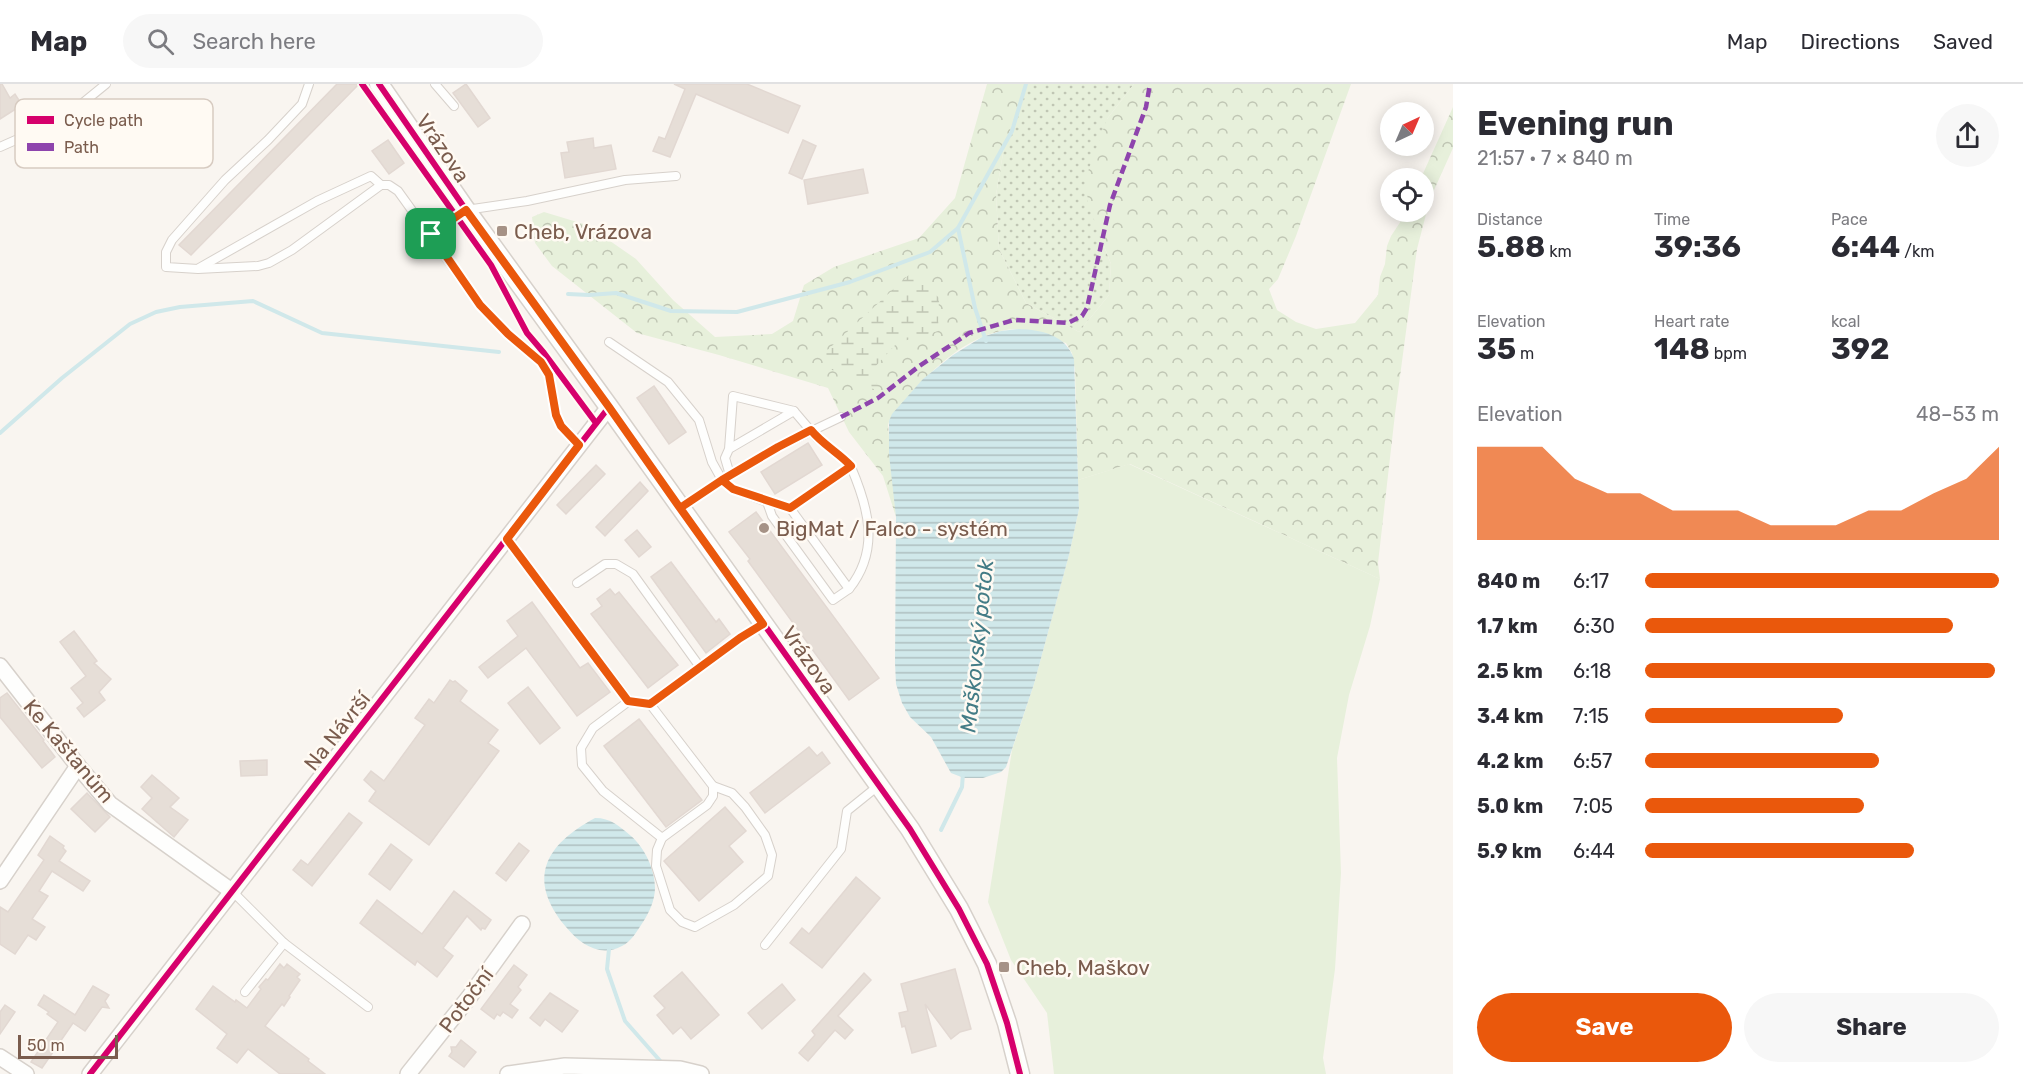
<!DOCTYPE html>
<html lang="en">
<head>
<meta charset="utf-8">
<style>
	body { margin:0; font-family:Rubik,sans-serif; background:#f7f7f7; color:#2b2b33; height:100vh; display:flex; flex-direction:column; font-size:22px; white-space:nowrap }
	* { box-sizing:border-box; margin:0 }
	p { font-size:20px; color:#7c7c81 }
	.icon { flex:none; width:33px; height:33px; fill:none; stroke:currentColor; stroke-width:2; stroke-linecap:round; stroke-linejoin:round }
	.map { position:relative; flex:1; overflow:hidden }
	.side { display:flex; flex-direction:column; background:#fff; width:570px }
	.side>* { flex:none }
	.needle { width:39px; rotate:44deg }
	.buttons { position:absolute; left:1380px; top:18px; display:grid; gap:12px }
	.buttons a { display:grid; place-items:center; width:54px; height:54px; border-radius:50%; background:#fff; box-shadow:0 3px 15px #0003; font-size:30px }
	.scale { position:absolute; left:18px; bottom:15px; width:100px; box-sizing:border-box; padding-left:6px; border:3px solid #7a5c4d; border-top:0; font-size:16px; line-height:21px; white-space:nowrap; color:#7a5c4d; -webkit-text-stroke:4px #fffaf3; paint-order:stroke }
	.pin { position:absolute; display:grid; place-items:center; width:51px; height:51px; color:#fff; margin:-26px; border-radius:12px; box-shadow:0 3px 9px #0006 }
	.round { display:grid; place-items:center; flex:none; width:63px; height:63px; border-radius:32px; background:#f7f7f7 }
	.head { display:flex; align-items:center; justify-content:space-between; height:102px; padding:0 24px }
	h1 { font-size:33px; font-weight:700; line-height:45px }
	.figures { display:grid; grid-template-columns:repeat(3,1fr); gap:9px; height:102px; padding:6px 24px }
	.figures div { display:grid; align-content:center }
	.figures b { font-size:30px; font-weight:700 }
	.figures small { font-size:16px; font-weight:400 }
	.figures p { font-size:16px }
	.chart { height:168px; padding:12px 24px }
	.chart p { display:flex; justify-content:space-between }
	.chart svg { width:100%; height:108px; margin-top:6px; fill:#ea580c; opacity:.7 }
	.button { display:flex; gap:12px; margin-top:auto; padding:12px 24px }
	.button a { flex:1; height:69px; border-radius:36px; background:#ea580c; color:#fff; font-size:24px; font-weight:700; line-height:69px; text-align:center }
	.button a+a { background:#f7f7f7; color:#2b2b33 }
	ul { padding:0 24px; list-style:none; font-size:20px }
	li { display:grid; grid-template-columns:96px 72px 1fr; align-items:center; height:45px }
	li i { height:15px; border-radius:8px; background:#ea580c }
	header { display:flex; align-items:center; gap:36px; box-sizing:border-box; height:84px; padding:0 30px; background:#fff; border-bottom:2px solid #e1e1e2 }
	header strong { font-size:28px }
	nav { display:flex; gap:33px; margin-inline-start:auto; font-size:21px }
	.search { width:420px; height:54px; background:#f7f7f7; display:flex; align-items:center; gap:15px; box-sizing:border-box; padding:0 21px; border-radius:33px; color:#7c7c81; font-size:22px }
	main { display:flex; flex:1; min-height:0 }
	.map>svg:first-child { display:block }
</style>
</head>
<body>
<header>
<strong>Map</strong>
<div class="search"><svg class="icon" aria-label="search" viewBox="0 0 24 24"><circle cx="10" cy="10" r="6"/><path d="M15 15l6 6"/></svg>Search here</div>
<nav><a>Map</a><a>Directions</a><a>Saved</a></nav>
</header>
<main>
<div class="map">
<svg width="1453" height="990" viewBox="0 0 1453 990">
	<defs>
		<pattern id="grass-dots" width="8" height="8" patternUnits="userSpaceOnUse" patternTransform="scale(1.5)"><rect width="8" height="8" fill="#e7f0db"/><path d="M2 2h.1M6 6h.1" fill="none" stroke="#c0c6b4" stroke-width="1.8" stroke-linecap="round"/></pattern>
		<pattern id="forest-crowns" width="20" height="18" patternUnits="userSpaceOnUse" patternTransform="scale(1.5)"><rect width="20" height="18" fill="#e7f0db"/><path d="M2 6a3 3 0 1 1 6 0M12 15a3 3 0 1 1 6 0" fill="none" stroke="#c0c6b4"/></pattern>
		<pattern id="wetland-marsh" width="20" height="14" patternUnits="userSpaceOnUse" patternTransform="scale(1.5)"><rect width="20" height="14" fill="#e7f0db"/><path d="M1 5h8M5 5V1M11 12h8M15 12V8" fill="none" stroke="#c0c6b4"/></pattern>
		<pattern id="water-rules" width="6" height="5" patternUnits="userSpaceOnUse" patternTransform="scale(1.5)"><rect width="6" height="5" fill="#d0e8ea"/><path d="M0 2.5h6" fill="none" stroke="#aebfc0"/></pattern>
	</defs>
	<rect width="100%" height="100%" fill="#f9f5f0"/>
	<polygon fill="url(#grass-dots)" points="1027,0 1134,0 1107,35 1102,157 1111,180 1109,211 1079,248 1026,219 999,165 996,111 1004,63"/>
	<path fill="url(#forest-crowns)" d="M987,0H1027L1004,63L996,111L999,165L1026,219L1079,248L1109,211L1111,180L1088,120L1086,93L1107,35L1134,0H1351L1296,152L1278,195L1269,205L1277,226L1296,238L1316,245L1355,239L1378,211L1380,193L1385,180L1387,162L1391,152L1407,128H1424V94H1421L1453,23V64L1430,115L1417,165L1395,330L1378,479L1380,495L1130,380L1078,396L1075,286L1072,269L1066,259C1052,255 1030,245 1017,245C972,246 933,284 906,315C899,324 891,330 888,341L896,433L883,392L849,348L828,304L719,271L637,249L552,182L535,159L532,133L544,128L587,141L636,175L673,216L715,253L772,250L793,237L804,201L834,183L919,154L955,114Z"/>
	<polygon fill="url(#wetland-marsh)" points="913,187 939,214 938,247 897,259 873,285 878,307 830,285 820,273"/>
	<polygon fill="#e7f0db" points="1129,380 1380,495 1370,542 1349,611 1337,674 1341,789 1335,885 1323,974 1326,990 1054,990 1047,929 1011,876 988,818 1012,666 1034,600 1069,471 1079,425 1078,396"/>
	<g fill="url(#water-rules)">
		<path d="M1019,245C1042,246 1066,251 1074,275L1079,425L1069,471L1034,600L1006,683L1001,688L983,694H964L951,689L931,653L910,633L902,619L896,600L895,579L896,433L889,370V337L892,330L923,295L953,271L982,253L1001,247Z"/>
		<path d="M595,734C611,734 619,742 631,752C645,764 655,786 655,804C655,816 649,829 643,838C637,847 631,858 622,862C600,874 580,860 566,843C526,795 545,761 595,734Z"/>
	</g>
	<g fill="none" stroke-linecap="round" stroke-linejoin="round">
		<g stroke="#d0e8ea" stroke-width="4">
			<polyline points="568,210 589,211 616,209 671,227 737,228 850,198 930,168 958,144"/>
			<polyline points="986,257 975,224 958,144 1012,47 1026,0"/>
			<polyline points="0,349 62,294 130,240 156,228 180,223 253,217 322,249 499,268"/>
			<polyline points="941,746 962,703 963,689"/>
			<polyline points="609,865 607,885 625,937 662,979"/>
		</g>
	</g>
	<g fill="#e6ded7" stroke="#e2d8d2" stroke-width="1.5">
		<polygon points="0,0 2,0 10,14 15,10 22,21 0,35"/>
		<polygon points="337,0 359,0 191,171 179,161"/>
		<polygon points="466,0 490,34 478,43 453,9"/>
		<polygon points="674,0 747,0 800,22 788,49 696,10 670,73 653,67 659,53 665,55 685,5"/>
		<polygon points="593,54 594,64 611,61 616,85 565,94 561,69 569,68 567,58"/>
		<polygon points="388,56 404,79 389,90 372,67"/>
		<polygon points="803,56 816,62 802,95 789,89"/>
		<polygon points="863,85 868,109 808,120 804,96"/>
		<polygon points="654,302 686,348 669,360 637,314"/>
		<polygon points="808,359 822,381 775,410 761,388"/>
		<polygon points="596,381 605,390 566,430 557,421"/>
		<polygon points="640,398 648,407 605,452 596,443"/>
		<polygon points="756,428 879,594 849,616 748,477 750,475 729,448"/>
		<polygon points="637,446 651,463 639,473 625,456"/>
		<polygon points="671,478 716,538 719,535 730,550 706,569 651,493"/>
		<polygon points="610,505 615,511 619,508 678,581 648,604 591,530 602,522 597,515"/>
		<polygon points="532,518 580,584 588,579 610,608 577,632 526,564 488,594 479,583 518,552 507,537"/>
		<polygon points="74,547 97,577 94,579 111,595 99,608 105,616 84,633 77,624 83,619 71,604 86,592 60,558"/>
		<polygon points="450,596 453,598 455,597 467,607 460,617 498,646 488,659 499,667 429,761 369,717 376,707 364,696 371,687 384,697 425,641 415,634 429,615 434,619"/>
		<polygon points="528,603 560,644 540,660 508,619"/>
		<polygon points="7,609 44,656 43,657 55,673 42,684 0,633 0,614"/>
		<polygon points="639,635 702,716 666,743 604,662"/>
		<polygon points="809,663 817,672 822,668 830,679 765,729 750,709"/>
		<polygon points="267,676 267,691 241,692 240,677"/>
		<polygon points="152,691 179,714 170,723 188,736 174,753 142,725 152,714 141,703"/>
		<polygon points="87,709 110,733 95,748 71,725"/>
		<polygon points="725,723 746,747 729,762 743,778 699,817 664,777"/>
		<polygon points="349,729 362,739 312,802 293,786 301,776 308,781"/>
		<polygon points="50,752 64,762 63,764 66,767 59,777 90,797 83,807 52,787 39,807 48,812 32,835 45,843 36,856 28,851 15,870 0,860 0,823 8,828 44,776 38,771"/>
		<polygon points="519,759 529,767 506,797 496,789"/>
		<polygon points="391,760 412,776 390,806 369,790"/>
		<polygon points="856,793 880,814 822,884 790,859 802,844 809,850"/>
		<polygon points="454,807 491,836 485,845 482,844 481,846 467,832 443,864 453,872 437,893 417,877 415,881 360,839 377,816 422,850"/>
		<polygon points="280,880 284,884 287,880 300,890 297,893 300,896 289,912 290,913 284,922 282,920 265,942 309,975 308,977 325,990 280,990 248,965 237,979 217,964 227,950 196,925 213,902 235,918 236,916 247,924 261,905 259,903 266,895 268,896"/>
		<polygon points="514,881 527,891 518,903 521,906 510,920 518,926 512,934 503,928 500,932 497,930 494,935 481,925"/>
		<polygon points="955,885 971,945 960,948 951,955 925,920 936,962 912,969 905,942 902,943 899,929 908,927 901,900"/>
		<polygon points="682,888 719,931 691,955 681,943 673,950 657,931 665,924 654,912"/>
		<polygon points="864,889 871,896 838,932 853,946 845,955 835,946 808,977 799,969 815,951 812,947"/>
		<polygon points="782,900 795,916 762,945 748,929"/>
		<polygon points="93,902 109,911 105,917 109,924 102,923 85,947 73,939 42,984 31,978 58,938 47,930 49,928 38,921 44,911 75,931"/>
		<polygon points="550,909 578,927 562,948 545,935 540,942 530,934"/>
		<polygon points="5,921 15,928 0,950 0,928"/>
		<polygon points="461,956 476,968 464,983 449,972 452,968 451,963 456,963"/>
	</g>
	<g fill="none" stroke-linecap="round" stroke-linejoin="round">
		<g stroke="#d7d1cb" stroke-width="10">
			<g id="service">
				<polyline points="309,0 302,20 268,56 225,96 172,156 166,168 166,183 198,185 258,182 269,179 292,166 381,101 389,101 398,107 480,221 508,250 541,277 549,291 556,331 561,342 579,361"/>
				<polyline points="435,0 454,22"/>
				<polyline points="0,63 63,35 106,0"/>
				<polyline points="431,150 466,126 527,117 625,96 676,92"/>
				<polyline points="199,184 317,117 371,92 381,101"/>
				<polyline points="609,258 668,298 699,336 712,378 722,396 778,363 841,333"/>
				<polyline points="794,327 817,354 842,373 851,383"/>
				<polyline points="729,365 794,327 733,312 729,365 725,374 730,391"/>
				<polyline points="681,423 722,396 733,405 767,418 790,424 849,505 833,516 772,432 767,418"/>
				<path d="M790,424L851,383C869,425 880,466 849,505"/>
				<polyline points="507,455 629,617"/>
				<polyline points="577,499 605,480 616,480 633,490 700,583"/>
				<polygon points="629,617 650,620 713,702 713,712 707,721 662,754 603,707 582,681 581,664 593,644"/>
				<polyline points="650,620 740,554 763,540"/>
				<polyline points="662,754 657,766 656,782 670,826 682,838 695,843 734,821 768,792 772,771 765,751 745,723 732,709 713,702"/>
				<polyline points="233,808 284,859 368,923"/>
				<polyline points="765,861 841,765 847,727 878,702"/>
				<polyline points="245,908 284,859"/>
			</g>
		</g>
		<g stroke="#d7d1cb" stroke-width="18">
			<g id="minor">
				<polyline points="0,582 78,682 110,720 233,808"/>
				<polyline points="0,797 78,682"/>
				<polyline points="0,973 26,990"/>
				<polyline points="90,990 609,323"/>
				<polyline points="408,990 470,912 522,840"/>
				<polyline points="508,990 565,982 680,985 701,990"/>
			</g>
		</g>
		<g stroke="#d7d1cb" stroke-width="21">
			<polyline id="tertiary" points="379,0 466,126 609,323 910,745 959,825 987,880 1007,939 1020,990"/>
		</g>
		<use href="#service" stroke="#fefefd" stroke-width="8"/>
		<use href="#minor" stroke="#fefefd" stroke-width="15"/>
		<use href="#tertiary" stroke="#fefefd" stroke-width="18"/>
		<polyline stroke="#8e44ad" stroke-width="4.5" stroke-dasharray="9 4.5" stroke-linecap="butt" points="841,333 878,314 918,283 969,249 1014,236 1068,239 1082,232 1087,224 1110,121 1146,23 1150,0"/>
		<g stroke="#fffaf3" stroke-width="10">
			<g id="cycleway">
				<polyline points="362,0 491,181 527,249 544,269 596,339"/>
				<polyline points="379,0 466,126 609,323 910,745 959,825 987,880 1007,939 1020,990"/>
				<polyline points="90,990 609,323"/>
			</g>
		</g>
		<use href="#cycleway" stroke="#d6006c" stroke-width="6"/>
	</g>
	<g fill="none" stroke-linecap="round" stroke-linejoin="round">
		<g stroke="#fff" stroke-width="12">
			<path id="route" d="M431,150L480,221L508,250L541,278L549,291L556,331L561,342L579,361L507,455L628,617L650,620L740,554L763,540L680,424L722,396L733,405L790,424L851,382C839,369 822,360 811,346L778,363L722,396L680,424L609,323L466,126L431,150"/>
		</g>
		<use href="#route" stroke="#ea580c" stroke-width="8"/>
	</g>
	<g fill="#a69286" stroke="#fffaf3" stroke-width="2">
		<rect x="496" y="141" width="12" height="12" rx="3"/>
		<circle cx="764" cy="444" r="6"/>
		<rect x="998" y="877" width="12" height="12" rx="3"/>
	</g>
	<g text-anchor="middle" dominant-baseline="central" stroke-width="5" stroke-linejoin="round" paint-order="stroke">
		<g font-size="21" fill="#7a5c4d" stroke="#fffaf3">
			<text transform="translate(443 64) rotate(56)">Vrázova</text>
			<text transform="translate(809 576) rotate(55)">Vrázova</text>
			<text transform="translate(337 647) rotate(-52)">Na Návrší</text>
			<text transform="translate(69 667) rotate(50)">Ke Kaštanům</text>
			<text transform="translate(466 916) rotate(-53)">Potoční</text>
		</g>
		<g font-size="21" fill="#7a5c4d" stroke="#fffaf3" text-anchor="start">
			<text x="514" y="147">Cheb, Vrázova</text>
			<text x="776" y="444">BigMat / Falco - systém</text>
			<text x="1016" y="883">Cheb, Maškov</text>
		</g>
		<g font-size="22" font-style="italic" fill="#437c86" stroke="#fffaf3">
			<text transform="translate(977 562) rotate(-84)">Maškovský potok</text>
		</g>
	</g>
	<rect x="15" y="15" width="198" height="69" rx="9" fill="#fffaf3" stroke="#d7cbc1" stroke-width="1.5"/>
	<rect x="27" y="32" width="27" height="8" fill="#d6006c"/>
	<rect x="27" y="59" width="27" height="8" fill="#8e44ad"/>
	<g font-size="16" fill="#7a5c4d">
		<text x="64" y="42">Cycle path</text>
		<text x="64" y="69">Path</text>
	</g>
</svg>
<div class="buttons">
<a><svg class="needle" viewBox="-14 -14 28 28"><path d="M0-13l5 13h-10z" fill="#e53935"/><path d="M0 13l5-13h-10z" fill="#7c7c81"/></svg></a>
<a><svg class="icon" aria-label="locate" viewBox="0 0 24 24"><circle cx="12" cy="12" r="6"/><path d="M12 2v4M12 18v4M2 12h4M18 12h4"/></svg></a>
</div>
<div class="scale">50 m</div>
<div class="pin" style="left:431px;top:150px;background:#1e9e55"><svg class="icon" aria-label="arrive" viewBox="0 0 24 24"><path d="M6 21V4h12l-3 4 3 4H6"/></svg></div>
</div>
<section class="side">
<div class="head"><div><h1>Evening run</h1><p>21:57 · 7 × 840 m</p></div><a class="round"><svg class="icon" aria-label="share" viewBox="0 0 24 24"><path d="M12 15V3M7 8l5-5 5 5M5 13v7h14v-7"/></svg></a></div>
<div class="figures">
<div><p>Distance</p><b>5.88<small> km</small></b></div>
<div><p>Time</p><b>39:36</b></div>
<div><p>Pace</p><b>6:44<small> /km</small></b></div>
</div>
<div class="figures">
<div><p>Elevation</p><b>35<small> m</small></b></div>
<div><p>Heart rate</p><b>148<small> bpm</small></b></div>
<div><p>kcal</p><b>392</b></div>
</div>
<div class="chart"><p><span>Elevation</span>48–53 m</p>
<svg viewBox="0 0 160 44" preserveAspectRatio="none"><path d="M0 44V6L10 6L20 6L30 19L40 25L50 25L60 32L70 32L80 32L90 38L100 38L110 38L120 32L130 32L140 25L150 19L160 6V44z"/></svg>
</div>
<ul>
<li><b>840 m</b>6:17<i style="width:100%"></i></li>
<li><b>1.7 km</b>6:30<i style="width:87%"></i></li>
<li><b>2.5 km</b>6:18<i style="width:99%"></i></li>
<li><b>3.4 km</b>7:15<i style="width:56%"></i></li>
<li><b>4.2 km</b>6:57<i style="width:66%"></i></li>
<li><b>5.0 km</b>7:05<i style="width:62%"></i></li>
<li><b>5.9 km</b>6:44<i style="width:76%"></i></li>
</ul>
<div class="button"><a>Save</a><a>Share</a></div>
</section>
</main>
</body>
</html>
